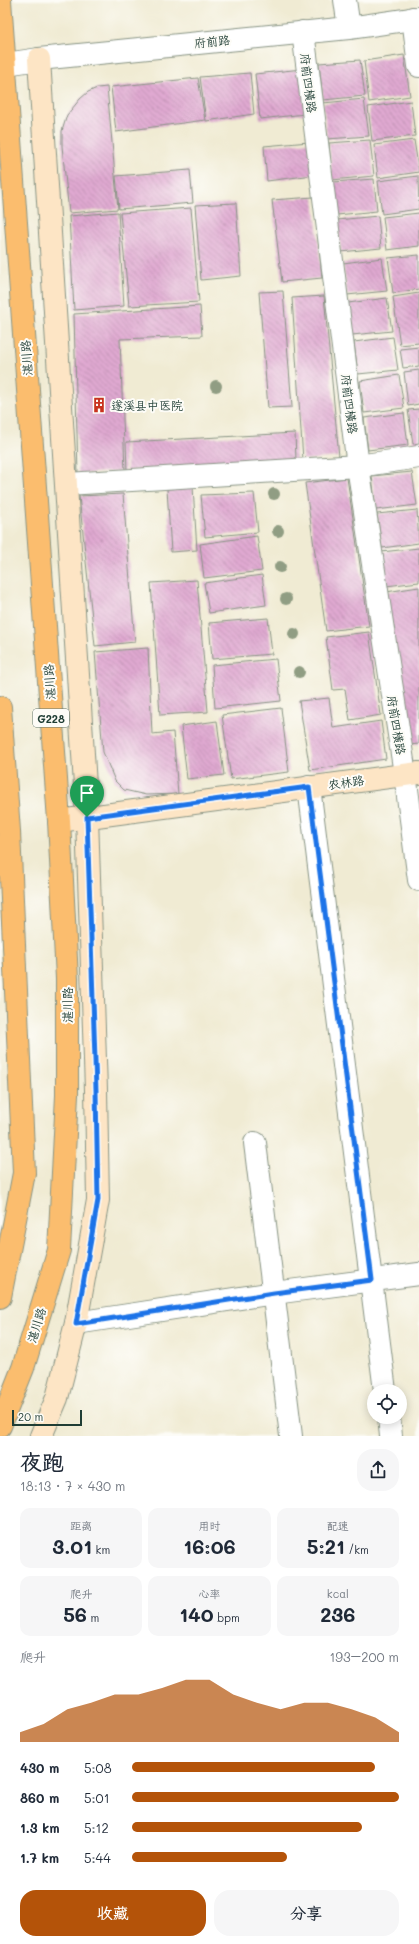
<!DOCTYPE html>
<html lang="zh">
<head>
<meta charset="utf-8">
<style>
	body { margin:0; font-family:Mali,"LXGW WenKai TC",sans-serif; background:#f6f6f7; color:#1f2937; height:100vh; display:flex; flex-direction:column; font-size:15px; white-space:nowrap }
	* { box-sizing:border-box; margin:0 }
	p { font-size:13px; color:#747a83 }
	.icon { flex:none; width:22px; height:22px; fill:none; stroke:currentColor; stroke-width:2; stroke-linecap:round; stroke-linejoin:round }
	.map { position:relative; height:1436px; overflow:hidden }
	.side { display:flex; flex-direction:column; background:#fff; flex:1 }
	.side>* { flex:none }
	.controls { position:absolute; left:367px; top:1384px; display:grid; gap:8px }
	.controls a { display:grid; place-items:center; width:40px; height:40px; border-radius:50%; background:#fff; box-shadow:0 2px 10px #0003; font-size:20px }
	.scale { position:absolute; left:12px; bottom:10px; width:70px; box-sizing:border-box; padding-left:4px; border:2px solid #1f3d34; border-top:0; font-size:11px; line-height:14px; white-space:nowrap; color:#1f3d34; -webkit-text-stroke:3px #fdfcf7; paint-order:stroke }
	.pin { position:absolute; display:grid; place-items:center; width:34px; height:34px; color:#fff; margin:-41px -17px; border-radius:50% 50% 50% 0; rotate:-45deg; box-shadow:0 0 4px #0007 }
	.pin .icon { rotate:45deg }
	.round { display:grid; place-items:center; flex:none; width:42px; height:42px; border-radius:16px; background:#f6f6f7 }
	.summary { display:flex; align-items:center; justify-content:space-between; height:68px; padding:0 20px }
	h1 { font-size:22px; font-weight:700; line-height:30px }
	.metrics { display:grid; grid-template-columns:repeat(3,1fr); gap:6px; height:68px; padding:4px 20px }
	.metrics div { display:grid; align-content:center; border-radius:10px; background:#f6f6f7; text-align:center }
	.metrics b { font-size:20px; font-weight:700 }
	.metrics small { font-size:11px; font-weight:400 }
	.metrics p { font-size:11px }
	.chart { height:112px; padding:8px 20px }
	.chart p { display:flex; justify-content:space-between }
	.chart svg { width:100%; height:72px; margin-top:4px; fill:#b45309; opacity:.7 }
	.primary-button { display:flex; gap:8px; margin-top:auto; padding:8px 20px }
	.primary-button a { flex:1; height:46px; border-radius:16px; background:#b45309; color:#fff; font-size:16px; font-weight:700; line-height:46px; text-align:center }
	.primary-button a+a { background:#f6f6f7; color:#1f2937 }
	ul { padding:0 20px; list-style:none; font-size:13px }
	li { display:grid; grid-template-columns:64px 48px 1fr; align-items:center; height:30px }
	li i { height:10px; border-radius:5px; background:#b45309 }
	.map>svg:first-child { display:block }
</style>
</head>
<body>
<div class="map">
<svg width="419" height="1436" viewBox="0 0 419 1436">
	<defs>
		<pattern id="building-back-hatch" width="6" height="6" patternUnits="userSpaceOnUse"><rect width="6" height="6" fill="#e0a9d1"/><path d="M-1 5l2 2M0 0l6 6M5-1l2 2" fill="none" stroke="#b58baa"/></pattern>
	</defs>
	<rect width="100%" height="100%" fill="#fdfcf7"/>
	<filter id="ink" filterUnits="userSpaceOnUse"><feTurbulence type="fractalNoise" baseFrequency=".025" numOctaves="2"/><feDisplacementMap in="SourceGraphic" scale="8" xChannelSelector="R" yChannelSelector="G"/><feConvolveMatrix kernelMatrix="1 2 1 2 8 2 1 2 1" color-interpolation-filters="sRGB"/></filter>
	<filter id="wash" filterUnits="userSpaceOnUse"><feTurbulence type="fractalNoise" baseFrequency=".012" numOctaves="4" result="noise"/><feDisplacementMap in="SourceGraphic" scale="16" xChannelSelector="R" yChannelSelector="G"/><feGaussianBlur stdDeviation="0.9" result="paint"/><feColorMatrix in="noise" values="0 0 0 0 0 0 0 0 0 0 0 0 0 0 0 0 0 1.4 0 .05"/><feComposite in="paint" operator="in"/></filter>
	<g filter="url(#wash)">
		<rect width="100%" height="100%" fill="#f0ebd3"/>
		<g id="blocks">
			<g fill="url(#building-back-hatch)">
				<polygon points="404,55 410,96 369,102 364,61"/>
				<polygon points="360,60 365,96 323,100 319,63"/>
				<polygon points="302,69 305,114 260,119 255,74"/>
				<polygon points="250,73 254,114 206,121 200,77"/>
				<polygon points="198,78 205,120 116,132 111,87"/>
				<polygon points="107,87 118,209 69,213 62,146 62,131 67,115 80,99 88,92 97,88"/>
				<polygon points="364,99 369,136 327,139 323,103"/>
				<polygon points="411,101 415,136 372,141 368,107"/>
				<polygon points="370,140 374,176 332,180 329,143"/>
				<polygon points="414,140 419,172 378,178 374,145"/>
				<polygon points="309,142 313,175 267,181 264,146"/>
				<polygon points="190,170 193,203 119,209 116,176"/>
				<polygon points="418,176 419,209 382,214 378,181"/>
				<polygon points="374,179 377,211 337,215 333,182"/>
				<polygon points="314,197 322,278 282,282 272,200"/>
				<polygon points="236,203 241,276 201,280 195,205"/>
				<polygon points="191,208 199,302 129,306 120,213"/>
				<polygon points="118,212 124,306 74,310 69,216"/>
				<polygon points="419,213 419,246 387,250 383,217"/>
				<polygon points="378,216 381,248 341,252 337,220"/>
				<polygon points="419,255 419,289 393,293 388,258"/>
				<polygon points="382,258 387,291 347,295 343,263"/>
				<polygon points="283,291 292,407 268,408 259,292"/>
				<polygon points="419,293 419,343 400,345 393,297"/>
				<polygon points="324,296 339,457 303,460 292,298"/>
				<polygon points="387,298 392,331 352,335 348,303"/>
				<polygon points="200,306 202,336 120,339 125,471 78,474 74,314"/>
				<polygon points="393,337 398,370 358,374 354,342"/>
				<polygon points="419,347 419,366 403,368 400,349"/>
				<polygon points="419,370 419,404 408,406 404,372"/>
				<polygon points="399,375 404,408 364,413 360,381"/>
				<polygon points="419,409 419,443 413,444 408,410"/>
				<polygon points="404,413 408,445 368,450 364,418"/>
				<polygon points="295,433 296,460 127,471 126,442"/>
				<polygon points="412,472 417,505 376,510 372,476"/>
				<polygon points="347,478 369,626 326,631 305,483"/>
				<polygon points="193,487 197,550 171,552 167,489"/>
				<polygon points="254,493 258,532 205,537 201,495"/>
				<polygon points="123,494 135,642 95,646 79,496"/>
				<polygon points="417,510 419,543 382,548 377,514"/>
				<polygon points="257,536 262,571 204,578 200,544"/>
				<polygon points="419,548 419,582 386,586 381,552"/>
				<polygon points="262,575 266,605 209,613 204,583"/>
				<polygon points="197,580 208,712 160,715 151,583"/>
				<polygon points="419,587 419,744 409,745 386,592"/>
				<polygon points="268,618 272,654 212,659 209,623"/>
				<polygon points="369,632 381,715 350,720 345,689 333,690 326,637"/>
				<polygon points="148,648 152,734 173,732 178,794 146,795 124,790 115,781 103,752 95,652"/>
				<polygon points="276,659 281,701 215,708 212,665"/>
				<polygon points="329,698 333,728 381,721 386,759 310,770 299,701"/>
				<polygon points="281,708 289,772 231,779 222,715"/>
				<polygon points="217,721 224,775 187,779 181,726"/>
			</g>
		</g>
	</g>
	<g filter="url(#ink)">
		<use href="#blocks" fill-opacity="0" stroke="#889484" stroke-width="1"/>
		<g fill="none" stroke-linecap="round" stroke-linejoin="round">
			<g stroke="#889484" stroke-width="24">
				<g id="street">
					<polyline points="345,0 349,28"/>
					<polyline points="413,18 419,66"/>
					<polyline points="303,32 358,466 405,774 419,880"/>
					<polyline points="6,64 39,59 349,28 419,18"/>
					<polyline points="67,484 358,466 419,457"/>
					<polyline points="309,787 385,1391"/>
					<polyline points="255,1143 291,1436"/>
					<polyline points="76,1323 274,1293 419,1274"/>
					<polyline points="389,1417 391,1436"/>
				</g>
			</g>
			<g stroke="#889484" stroke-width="24">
				<g id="secondary">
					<polyline points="39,59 87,817 96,1090 98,1200 76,1323 57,1398 41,1436"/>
					<polyline points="59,821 419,773"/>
				</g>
			</g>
			<g stroke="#889484" stroke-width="24">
				<g id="highway">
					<polyline points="0,707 9,831 24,1173 0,1297"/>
					<polyline points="0,1426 23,1368 59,1250 67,1095 67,979 59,821 0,0"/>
				</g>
			</g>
			<use href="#street" stroke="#fff" stroke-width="22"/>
			<use href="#secondary" stroke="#fde5c5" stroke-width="22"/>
			<use href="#highway" stroke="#fbbd6e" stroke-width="22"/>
		</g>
		<g fill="#909d83">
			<circle cx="216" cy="386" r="6"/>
			<circle cx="274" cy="494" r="6"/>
			<circle cx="278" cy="531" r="6"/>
			<circle cx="280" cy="567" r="6"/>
			<circle cx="286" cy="599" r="6"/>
			<circle cx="294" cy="634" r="6"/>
			<circle cx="299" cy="672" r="6"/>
		</g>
	</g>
	<g fill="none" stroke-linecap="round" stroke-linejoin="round" filter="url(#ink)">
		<g stroke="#fff" stroke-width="8">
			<polygon id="route" points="309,787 372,1280 274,1293 76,1324 98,1200 96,1090 87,817"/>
		</g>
		<use href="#route" stroke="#1a73e8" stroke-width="5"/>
	</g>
	<defs>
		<g id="building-bare" transform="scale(1.2)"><path d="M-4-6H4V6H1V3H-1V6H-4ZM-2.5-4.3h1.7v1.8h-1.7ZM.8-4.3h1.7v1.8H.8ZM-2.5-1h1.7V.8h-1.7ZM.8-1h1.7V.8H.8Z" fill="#c8321e" stroke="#fdfcf7" stroke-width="2.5" paint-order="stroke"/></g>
	</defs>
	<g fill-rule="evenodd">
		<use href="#building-bare" x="99" y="405"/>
	</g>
	<g text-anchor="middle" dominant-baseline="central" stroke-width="4" stroke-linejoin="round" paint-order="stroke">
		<rect fill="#fdfcf7" stroke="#62766e" stroke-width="1" x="33" y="709" width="36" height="18" rx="3"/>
		<g font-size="11" font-weight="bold" fill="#1f3d34">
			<text x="51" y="718">G228</text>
		</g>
		<g font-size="12" fill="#1f3d34" stroke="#fdfcf7">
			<text transform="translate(212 41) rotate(-6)">府前路</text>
			<text transform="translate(309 83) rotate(83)">府前四横路</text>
			<text transform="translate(26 358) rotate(-94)">湛川路</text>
			<text transform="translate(350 404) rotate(83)">府前四横路</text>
			<text transform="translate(49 682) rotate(-94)">湛川路</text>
			<text transform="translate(397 725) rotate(81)">府前四横路</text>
			<text transform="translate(346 782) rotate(-8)">农林路</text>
			<text transform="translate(67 1005) rotate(-90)">湛川路</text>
			<text transform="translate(36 1325) rotate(-73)">湛川路</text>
		</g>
		<g font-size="12" fill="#1f3d34" stroke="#fdfcf7" text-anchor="start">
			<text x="111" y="405">遂溪县中医院</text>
		</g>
	</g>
</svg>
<div class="controls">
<a><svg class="icon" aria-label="locate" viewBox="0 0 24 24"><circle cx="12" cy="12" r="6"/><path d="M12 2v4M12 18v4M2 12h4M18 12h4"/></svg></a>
</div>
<div class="scale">20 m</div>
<div class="pin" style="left:87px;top:817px;background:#1e9e55"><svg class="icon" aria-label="arrive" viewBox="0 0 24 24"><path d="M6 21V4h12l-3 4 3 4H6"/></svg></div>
</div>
<section class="side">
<div class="summary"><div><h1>夜跑</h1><p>18:13 · 7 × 430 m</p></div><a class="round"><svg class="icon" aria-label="share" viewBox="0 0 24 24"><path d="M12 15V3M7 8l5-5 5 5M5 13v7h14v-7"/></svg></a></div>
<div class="metrics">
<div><p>距离</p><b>3.01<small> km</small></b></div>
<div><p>用时</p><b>16:06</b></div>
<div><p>配速</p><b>5:21<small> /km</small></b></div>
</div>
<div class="metrics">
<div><p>爬升</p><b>56<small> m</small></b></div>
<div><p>心率</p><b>140<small> bpm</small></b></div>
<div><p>kcal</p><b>236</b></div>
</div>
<div class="chart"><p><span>爬升</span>193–200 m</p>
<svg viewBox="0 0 160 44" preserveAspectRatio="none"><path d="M0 44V38L10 33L20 24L30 20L40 15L50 15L60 11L70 6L80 6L90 15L100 20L110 24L120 20L130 20L140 24L150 29L160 38V44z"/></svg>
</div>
<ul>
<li><b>430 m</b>5:08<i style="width:91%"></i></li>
<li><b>860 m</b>5:01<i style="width:100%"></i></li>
<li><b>1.3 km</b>5:12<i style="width:86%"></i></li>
<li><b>1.7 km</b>5:44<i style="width:58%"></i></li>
</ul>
<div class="primary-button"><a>收藏</a><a>分享</a></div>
</section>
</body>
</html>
